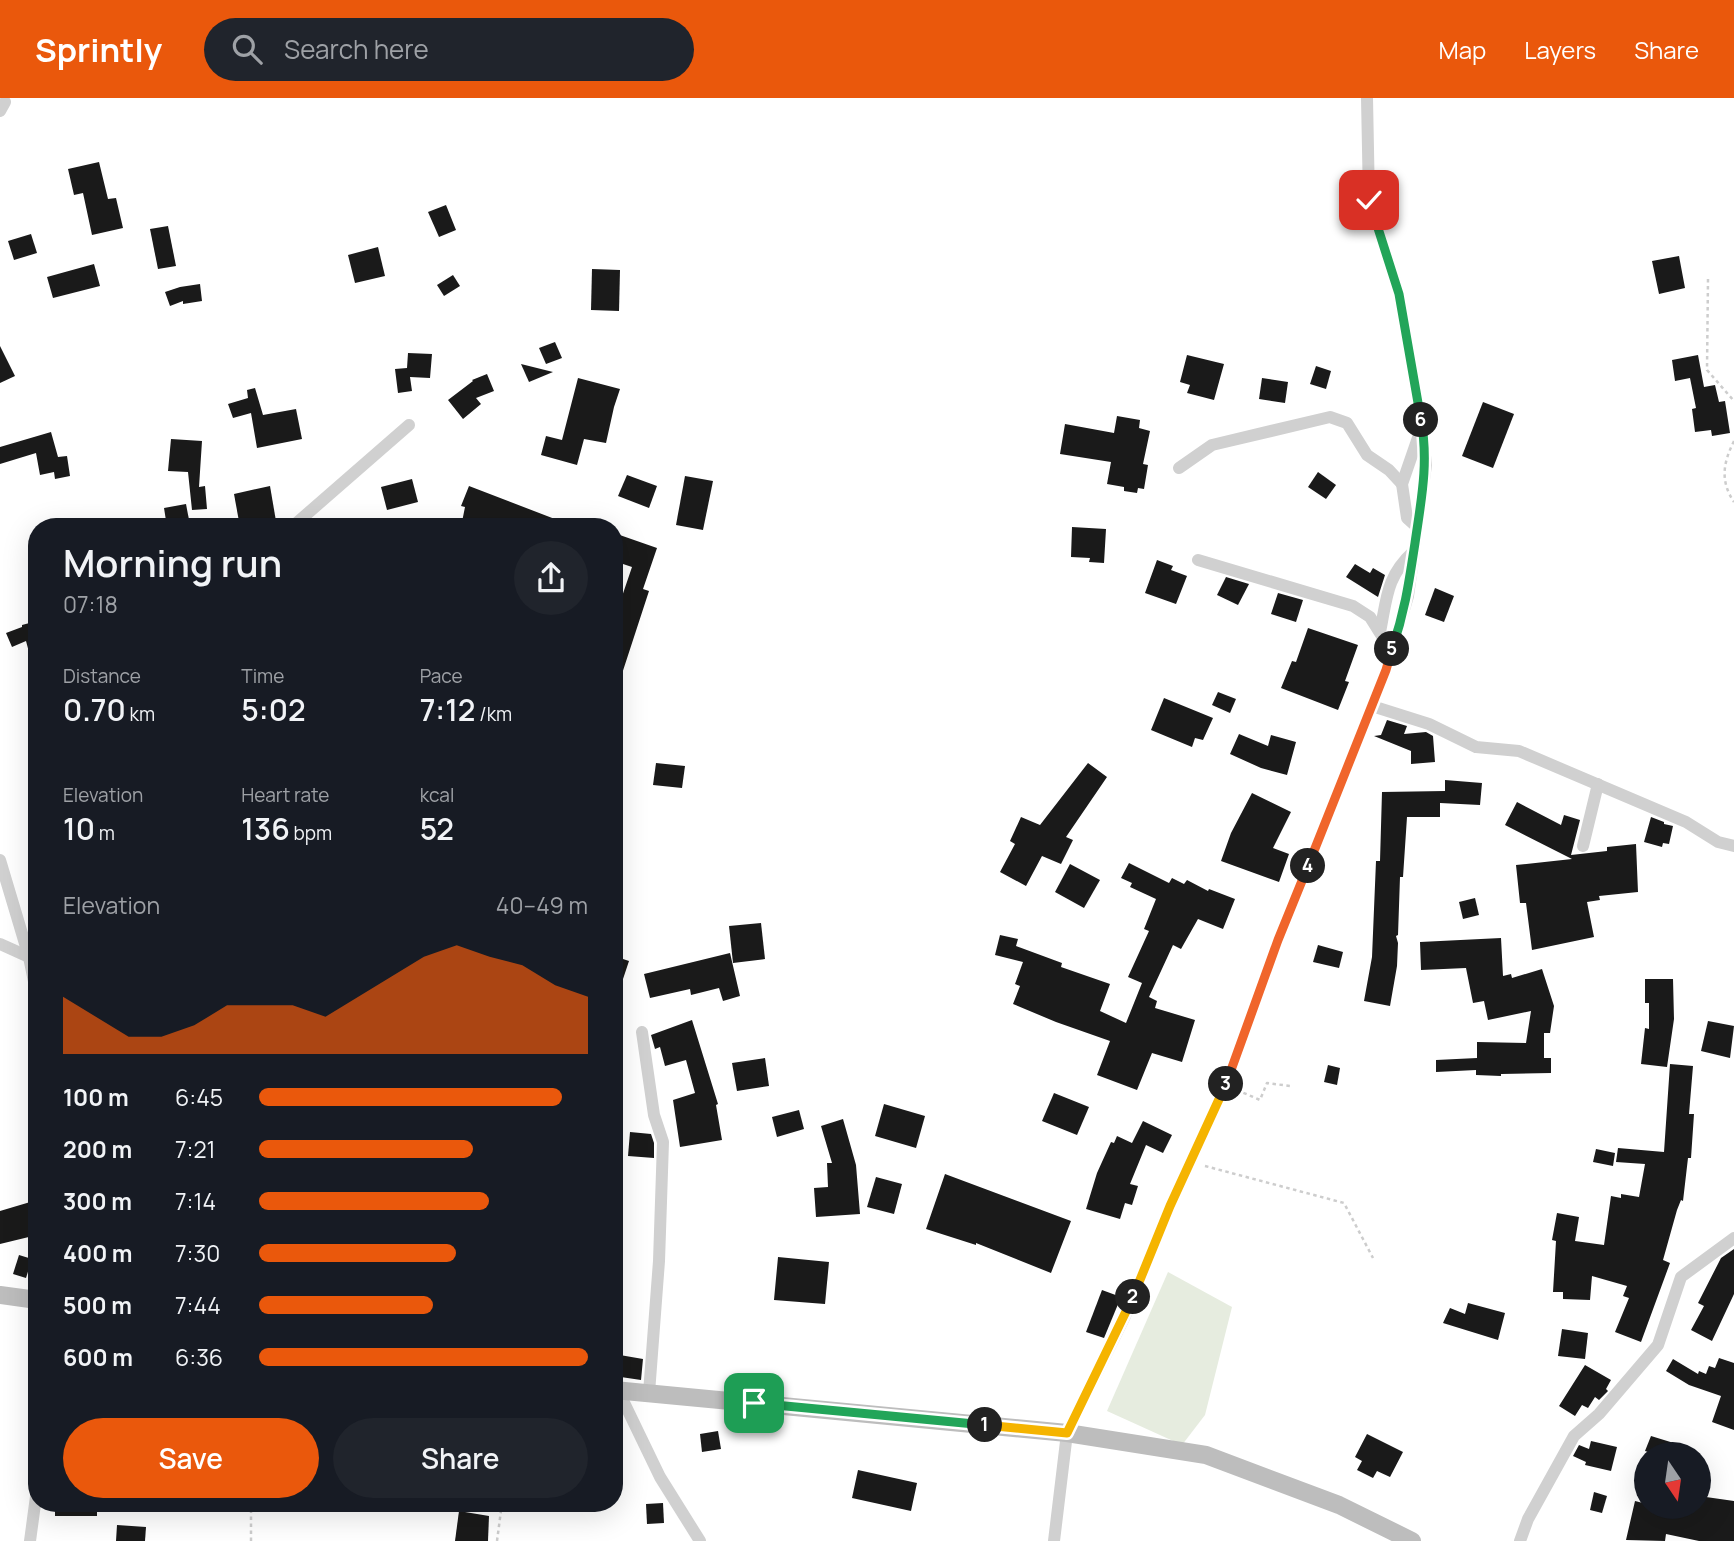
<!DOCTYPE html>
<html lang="en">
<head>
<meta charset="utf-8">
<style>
	body { margin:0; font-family:Manrope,sans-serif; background:#20242c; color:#f1f3f6; height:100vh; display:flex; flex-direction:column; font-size:26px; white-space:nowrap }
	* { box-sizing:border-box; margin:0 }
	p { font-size:23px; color:#9ea1a6 }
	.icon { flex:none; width:38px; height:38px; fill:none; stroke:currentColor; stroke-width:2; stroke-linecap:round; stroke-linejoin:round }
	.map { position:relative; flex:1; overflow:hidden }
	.side { position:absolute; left:28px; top:420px; width:595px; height:994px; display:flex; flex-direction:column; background:#171b24; border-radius:28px; box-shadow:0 7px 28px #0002 }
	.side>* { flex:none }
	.needle { width:46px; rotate:167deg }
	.controls { position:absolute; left:1634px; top:1344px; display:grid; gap:14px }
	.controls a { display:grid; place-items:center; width:77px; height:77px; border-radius:50%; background:#171b24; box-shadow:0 7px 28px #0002; font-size:35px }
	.pin { position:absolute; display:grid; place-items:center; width:60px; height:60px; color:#fff; margin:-30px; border-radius:14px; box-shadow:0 4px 10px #0006 }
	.km { position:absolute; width:35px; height:35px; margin:-18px; border-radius:50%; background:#222; color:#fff; font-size:19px; line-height:35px; text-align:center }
	.round { display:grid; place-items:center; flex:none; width:74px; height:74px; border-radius:37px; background:#20242c }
	.head { display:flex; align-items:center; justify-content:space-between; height:119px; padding:0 35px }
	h1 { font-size:38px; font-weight:600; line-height:52px }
	.metrics { display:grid; grid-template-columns:repeat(3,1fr); gap:10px; height:119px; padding:7px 35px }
	.metrics div { display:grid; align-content:center }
	.metrics b { font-size:30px; font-weight:600 }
	.metrics small { font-size:19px; font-weight:400 }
	.metrics p { font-size:19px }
	.chart { height:196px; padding:14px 35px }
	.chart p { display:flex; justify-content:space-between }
	.chart svg { width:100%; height:126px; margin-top:7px; fill:#ea580c; opacity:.7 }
	.primary-button { display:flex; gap:14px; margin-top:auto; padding:14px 35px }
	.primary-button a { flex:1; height:80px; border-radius:42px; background:#ea580c; color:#fff; font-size:28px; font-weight:600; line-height:80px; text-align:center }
	.primary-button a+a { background:#20242c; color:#f1f3f6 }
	ul { padding:0 35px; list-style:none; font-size:23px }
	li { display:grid; grid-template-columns:112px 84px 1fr; align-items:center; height:52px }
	li i { height:18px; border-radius:9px; background:#ea580c }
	header { display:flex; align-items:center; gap:42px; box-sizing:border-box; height:98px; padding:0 35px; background:#ea580c; color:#fff }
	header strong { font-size:33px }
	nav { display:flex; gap:38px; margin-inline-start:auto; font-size:24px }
	.search { width:490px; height:63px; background:#20242c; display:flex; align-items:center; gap:18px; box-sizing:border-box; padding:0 24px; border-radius:38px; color:#9ea1a6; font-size:26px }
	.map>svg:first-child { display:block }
</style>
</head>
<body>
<header>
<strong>Sprintly</strong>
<div class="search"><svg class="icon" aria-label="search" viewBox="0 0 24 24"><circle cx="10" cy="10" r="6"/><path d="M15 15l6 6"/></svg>Search here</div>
<nav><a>Map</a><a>Layers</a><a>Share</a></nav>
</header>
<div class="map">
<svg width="1734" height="1443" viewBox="0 0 1734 1443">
	<rect width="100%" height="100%" fill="#fff"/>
	<polygon fill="#e6ecdf" points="1168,1174 1232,1209 1205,1317 1182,1347 1107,1313"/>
	<g fill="#1a1a1a">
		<polygon points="99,64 108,101 116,100 123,130 92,137 83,95 74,97 68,71"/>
		<polygon points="446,107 456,132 439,139 428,114"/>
		<polygon points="168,128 176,168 158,171 150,131"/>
		<polygon points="31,136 37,155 14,162 8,143"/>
		<polygon points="378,149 385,178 355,185 348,157"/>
		<polygon points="1679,158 1685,190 1659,196 1652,163"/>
		<polygon points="94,166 100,188 53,200 47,179"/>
		<polygon points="592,171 620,172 619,213 591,212"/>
		<polygon points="453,177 460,188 444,198 437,187"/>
		<polygon points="200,186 202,203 183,206 183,203 170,208 165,194 180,189"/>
		<polygon points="555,244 562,260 546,266 539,250"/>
		<polygon points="0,248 15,278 0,285"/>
		<polygon points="408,255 432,256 430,280 410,279 412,293 398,295 395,271 407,270"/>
		<polygon points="1187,257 1224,266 1214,302 1187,295 1190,287 1180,284"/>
		<polygon points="1698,257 1704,289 1715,287 1719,304 1725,303 1730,335 1712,338 1711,332 1695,334 1692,311 1696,310 1690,280 1675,283 1672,262"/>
		<polygon points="521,266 553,274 529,284"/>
		<polygon points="1316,268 1331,273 1326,291 1310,286"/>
		<polygon points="487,276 494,293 476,300 481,306 463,321 448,302 473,283 472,282"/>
		<polygon points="578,280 620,291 614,309 606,345 584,341 577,367 541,357 546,338 562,342"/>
		<polygon points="1262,280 1288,284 1285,305 1259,301"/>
		<polygon points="255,290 263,317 296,311 302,341 257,350 251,315 233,320 228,306 248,300 247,292"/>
		<polygon points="1483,304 1514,316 1493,370 1462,358"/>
		<polygon points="1117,318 1140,322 1139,330 1150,333 1143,366 1148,367 1144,391 1138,390 1137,395 1124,393 1124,389 1107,386 1111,364 1060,356 1065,326 1114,335"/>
		<polygon points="51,334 58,359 67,358 70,378 55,381 54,374 40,377 36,355 0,366 0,349"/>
		<polygon points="171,341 202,343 199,389 205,388 207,411 192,412 188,374 168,373"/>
		<polygon points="1318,374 1336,387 1326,401 1308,389"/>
		<polygon points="627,377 657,388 649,410 618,398"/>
		<polygon points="685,378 713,383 703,432 676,427"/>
		<polygon points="412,381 418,404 387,412 381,389"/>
		<polygon points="270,388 277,429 240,429 234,396"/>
		<polygon points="469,388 573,428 573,429 461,429 465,409 461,408"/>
		<polygon points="186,406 190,427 167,429 164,410"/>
		<polygon points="1072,429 1106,431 1104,465 1089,464 1090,460 1071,459"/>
		<polygon points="614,435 657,450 643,491 649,493 617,591 614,590 614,522 632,469 614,463"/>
		<polygon points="1157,462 1173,468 1171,472 1187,478 1176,506 1145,495"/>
		<polygon points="1355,466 1370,475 1373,470 1385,477 1378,499 1346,479"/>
		<polygon points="1226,479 1249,486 1238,507 1217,497"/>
		<polygon points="1435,490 1454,498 1444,524 1425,517"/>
		<polygon points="1278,495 1303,502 1296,524 1271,516"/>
		<polygon points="37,523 37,568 33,569 26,543 12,549 6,535 22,529 22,527"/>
		<polygon points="1308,530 1358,547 1345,583 1349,584 1338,612 1281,590 1292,563 1296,564"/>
		<polygon points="1218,594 1236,601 1230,615 1212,607"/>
		<polygon points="1164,600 1213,620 1203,642 1195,640 1192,649 1151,632"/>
		<polygon points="1387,622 1407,628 1404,636 1426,634 1433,638 1435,664 1411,666 1411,653 1374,638 1381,637"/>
		<polygon points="1239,636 1268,648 1271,637 1296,644 1287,677 1261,670 1230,656"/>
		<polygon points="656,665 685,668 682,690 653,687"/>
		<polygon points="1088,665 1107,679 1066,739 1073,742 1061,766 1042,758 1026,788 1000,774 1015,746 1010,743 1021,719 1040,727"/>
		<polygon points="1445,682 1482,685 1480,707 1440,705 1440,719 1407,719 1403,779 1400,779 1398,837 1396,838 1398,845 1397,868 1390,908 1364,903 1372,859 1376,763 1380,763 1382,694 1445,693"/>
		<polygon points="1252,695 1291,714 1273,750 1289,756 1279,784 1221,763 1231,735"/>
		<polygon points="1517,704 1561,727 1564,717 1580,722 1571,757 1607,753 1607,749 1636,746 1638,794 1599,798 1600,802 1587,804 1594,839 1532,852 1526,805 1520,805 1516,767 1572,761 1505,727"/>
		<polygon points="1651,719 1664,724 1664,726 1673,728 1669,746 1663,745 1662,749 1644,744"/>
		<polygon points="1129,765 1169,785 1172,780 1184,786 1187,782 1208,793 1209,791 1235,801 1223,831 1198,821 1181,851 1173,847 1149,899 1157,903 1155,910 1195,922 1182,964 1152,955 1137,992 1097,977 1110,943 1056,924 1013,906 1020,888 1015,886 1023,864 995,857 1000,837 1018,841 1016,848 1062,865 1061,869 1110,886 1100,913 1126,925 1142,885 1128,879 1149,833 1144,831 1156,801 1130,789 1132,785 1121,780"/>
		<polygon points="1070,766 1100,782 1084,810 1055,794"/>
		<polygon points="1475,800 1479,817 1463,821 1459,804"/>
		<polygon points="761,825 765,861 733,865 729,828"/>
		<polygon points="1501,840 1503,878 1511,876 1512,880 1542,871 1554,908 1550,935 1544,935 1544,960 1551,960 1551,975 1501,976 1501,978 1476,977 1476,972 1436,974 1436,962 1477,960 1477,944 1526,945 1531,913 1488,922 1484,903 1473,905 1466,870 1421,872 1420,844"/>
		<polygon points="1318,847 1343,854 1339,870 1313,864"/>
		<polygon points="730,855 740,898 723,903 719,890 691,897 690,891 650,900 644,876"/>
		<polygon points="614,858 629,863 617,899 614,899"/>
		<polygon points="1645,881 1673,881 1674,921 1667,969 1641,966 1645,930 1649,931 1649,905 1645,905"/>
		<polygon points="692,922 718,1006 716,1007 722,1042 680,1049 673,1002 695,995 686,962 665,968 660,949 655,951 651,937"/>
		<polygon points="1708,923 1734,928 1730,960 1701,953"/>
		<polygon points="765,960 769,988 737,993 732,965"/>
		<polygon points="1670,966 1693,968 1689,1016 1694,1016 1691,1060 1688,1060 1683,1103 1681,1102 1677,1112 1663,1162 1670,1165 1641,1244 1615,1234 1629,1200 1623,1198 1627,1188 1592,1178 1590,1202 1563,1201 1563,1194 1553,1194 1556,1143 1552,1142 1557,1115 1579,1119 1575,1143 1604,1147 1611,1098 1621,1100 1621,1096 1639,1099 1645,1066 1616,1064 1618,1050 1664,1054"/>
		<polygon points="1328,967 1340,970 1337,987 1324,984"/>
		<polygon points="1054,995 1089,1009 1077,1037 1042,1023"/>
		<polygon points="884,1006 925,1018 916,1050 875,1038"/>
		<polygon points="799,1012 804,1031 777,1039 772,1019"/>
		<polygon points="843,1021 856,1067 860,1116 816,1119 814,1090 828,1089 827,1065 832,1065 821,1028"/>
		<polygon points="1143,1023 1172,1037 1163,1055 1146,1047 1130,1086 1138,1088 1132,1107 1125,1105 1120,1121 1086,1111 1097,1075 1111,1044 1114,1045 1117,1038 1132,1045"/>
		<polygon points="630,1034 651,1036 654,1045 654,1060 628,1058"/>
		<polygon points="1596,1051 1615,1055 1613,1068 1593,1064"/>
		<polygon points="945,1076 1071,1123 1051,1175 976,1145 976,1147 926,1131"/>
		<polygon points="876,1079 902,1086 894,1116 867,1109"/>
		<polygon points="37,1102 37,1137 0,1146 0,1113"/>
		<polygon points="1734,1151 1734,1196 1712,1243 1691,1232 1704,1208 1698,1205 1721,1160"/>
		<polygon points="19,1157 32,1161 26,1180 13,1176"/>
		<polygon points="778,1159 829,1164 825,1206 774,1202"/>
		<polygon points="1102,1192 1121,1199 1104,1240 1086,1234"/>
		<polygon points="1468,1205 1505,1215 1498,1242 1443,1225 1450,1210 1465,1216"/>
		<polygon points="1562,1231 1588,1235 1585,1261 1558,1258"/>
		<polygon points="614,1256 643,1261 641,1282 614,1278"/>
		<polygon points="1719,1260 1734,1265 1734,1332 1712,1324 1721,1298 1689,1287 1666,1273 1673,1261 1698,1276 1699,1273 1706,1276 1709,1268 1715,1270"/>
		<polygon points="1585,1267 1611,1282 1606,1291 1608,1293 1599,1302 1595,1299 1588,1310 1582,1307 1575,1318 1559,1308"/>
		<polygon points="718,1333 721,1351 702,1354 700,1336"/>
		<polygon points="1367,1336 1403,1354 1390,1379 1377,1373 1373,1380 1357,1372 1362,1363 1355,1359"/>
		<polygon points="1651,1338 1677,1346 1674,1356 1654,1356 1645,1353"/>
		<polygon points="1591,1343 1617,1349 1611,1373 1585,1367 1586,1364 1573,1358 1579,1347 1589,1351"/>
		<polygon points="858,1372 917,1385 911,1413 852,1400"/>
		<polygon points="1594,1394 1607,1398 1602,1415 1590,1412"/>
		<polygon points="1699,1398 1734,1403 1734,1443 1699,1443 1666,1436 1665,1443 1626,1442 1635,1403 1647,1406 1647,1409 1660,1409 1690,1416 1692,1409 1699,1409"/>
		<rect x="55" y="1405" width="42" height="13"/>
		<polygon points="663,1405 664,1425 647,1426 646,1406"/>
		<polygon points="459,1413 489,1418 488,1443 455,1443"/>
		<polygon points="117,1427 146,1429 145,1443 116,1443"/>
	</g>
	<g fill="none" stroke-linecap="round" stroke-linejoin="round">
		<g stroke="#cdcdcd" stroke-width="2.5" stroke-dasharray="3.5 3.5" stroke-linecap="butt">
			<polyline points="1708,181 1707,272 1734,303"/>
			<path d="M1734,343C1723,365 1720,383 1734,404"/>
			<polyline points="1237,992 1260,1002 1267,985 1290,988"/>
			<polyline points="1205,1068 1344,1105 1373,1160"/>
			<polyline points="251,1443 251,1405"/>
			<polyline points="497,1443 502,1405"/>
		</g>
		<g stroke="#d0d0d0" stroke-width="12">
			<polyline points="0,13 5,4"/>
			<polyline points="1179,370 1212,347 1330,319 1347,325 1367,357 1389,372 1402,386"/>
			<polyline points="292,429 409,327"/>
			<polyline points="1417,429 1407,420 1402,386 1421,331"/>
			<polyline points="1198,462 1353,508 1370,519 1392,554"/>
			<path d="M1380,534C1387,500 1386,479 1413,454"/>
			<polyline points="1372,608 1429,626 1476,649 1519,653 1686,724 1718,744 1734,748"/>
			<polyline points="1583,748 1598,686"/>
			<polyline points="0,762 29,859 37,898"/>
			<polyline points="0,846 29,859 37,844"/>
			<polyline points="642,934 654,1017 663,1044 659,1163 649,1295"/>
			<polyline points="618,1292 660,1379 700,1443"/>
			<polyline points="30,1443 37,1391"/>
			<polyline points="1054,1443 1067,1335 1125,1218 1170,1108 1226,987 1278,842 1386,572 1408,498 1426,367 1422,328 1399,196 1369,102 1367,0"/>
			<polyline points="1520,1443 1528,1421 1574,1338 1599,1316 1658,1247 1681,1179 1734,1140"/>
		</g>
		<g stroke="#bdbdbd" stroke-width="18">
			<polyline points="0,1197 37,1202"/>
			<polyline points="614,1292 1067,1335 1206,1357 1339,1407 1412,1443"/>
		</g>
	</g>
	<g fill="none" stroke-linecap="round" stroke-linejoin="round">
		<g stroke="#fff" stroke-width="14">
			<polyline id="split-1" points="754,1305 985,1327"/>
		</g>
		<g stroke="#fff" stroke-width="14">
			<polyline id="split-2" points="985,1327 1067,1335 1133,1199"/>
		</g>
		<g stroke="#fff" stroke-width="14">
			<polyline id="split-3" points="1133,1199 1170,1108 1226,986"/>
		</g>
		<g stroke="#fff" stroke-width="14">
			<polyline id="split-4" points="1226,986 1278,842 1308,768"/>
		</g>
		<g stroke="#fff" stroke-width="14">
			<polyline id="split-5" points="1308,768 1386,572 1392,551"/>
		</g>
		<g stroke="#fff" stroke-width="14">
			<path id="split-6" d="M1392,551C1405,513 1409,484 1415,445C1421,403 1429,365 1421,322"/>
		</g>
		<g stroke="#fff" stroke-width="14">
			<polyline id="split-7" points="1369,102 1399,196 1421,322"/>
		</g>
		<use href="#split-1" stroke="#22a559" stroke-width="9"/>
		<use href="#split-2" stroke="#f5b400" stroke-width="9"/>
		<use href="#split-3" stroke="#f5b400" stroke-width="9"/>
		<use href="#split-4" stroke="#f0652b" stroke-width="9"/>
		<use href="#split-5" stroke="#f0652b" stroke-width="9"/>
		<use href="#split-6" stroke="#22a559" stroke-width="9"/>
		<use href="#split-7" stroke="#22a559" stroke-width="9"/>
	</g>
</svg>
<div class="controls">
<a><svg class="needle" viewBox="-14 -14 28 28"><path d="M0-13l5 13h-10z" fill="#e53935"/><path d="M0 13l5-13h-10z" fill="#9ea1a6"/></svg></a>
</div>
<div class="pin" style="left:754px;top:1305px;background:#1e9e55"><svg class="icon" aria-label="arrive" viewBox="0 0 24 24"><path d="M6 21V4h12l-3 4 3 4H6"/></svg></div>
<div class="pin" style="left:1369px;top:102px;background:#d93025"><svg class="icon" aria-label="check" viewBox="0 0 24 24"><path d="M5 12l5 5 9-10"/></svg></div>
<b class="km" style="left:985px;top:1327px">1</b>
<b class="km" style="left:1133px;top:1199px">2</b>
<b class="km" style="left:1226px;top:986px">3</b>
<b class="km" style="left:1308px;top:768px">4</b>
<b class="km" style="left:1392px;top:551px">5</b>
<b class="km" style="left:1421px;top:322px">6</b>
<section class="side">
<div class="head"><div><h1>Morning run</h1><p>07:18</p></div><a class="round"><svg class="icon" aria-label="share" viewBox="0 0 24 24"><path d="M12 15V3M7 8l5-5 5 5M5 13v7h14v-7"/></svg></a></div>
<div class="metrics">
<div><p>Distance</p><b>0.70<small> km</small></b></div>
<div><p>Time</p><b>5:02</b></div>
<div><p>Pace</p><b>7:12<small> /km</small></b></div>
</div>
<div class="metrics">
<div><p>Elevation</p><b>10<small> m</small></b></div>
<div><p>Heart rate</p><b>136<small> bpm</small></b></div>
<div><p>kcal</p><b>52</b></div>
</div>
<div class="chart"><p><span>Elevation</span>40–49 m</p>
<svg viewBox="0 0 160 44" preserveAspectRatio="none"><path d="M0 44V24L10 31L20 38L30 38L40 34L50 27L60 27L70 27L80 31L90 24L100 17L110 10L120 6L130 10L140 13L150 20L160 24V44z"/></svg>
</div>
<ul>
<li><b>100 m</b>6:45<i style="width:92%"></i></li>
<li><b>200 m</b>7:21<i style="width:65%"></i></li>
<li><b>300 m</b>7:14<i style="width:70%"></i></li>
<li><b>400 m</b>7:30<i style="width:60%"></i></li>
<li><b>500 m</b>7:44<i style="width:53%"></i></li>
<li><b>600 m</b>6:36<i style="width:100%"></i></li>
</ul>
<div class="primary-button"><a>Save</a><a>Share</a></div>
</section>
</div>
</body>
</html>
